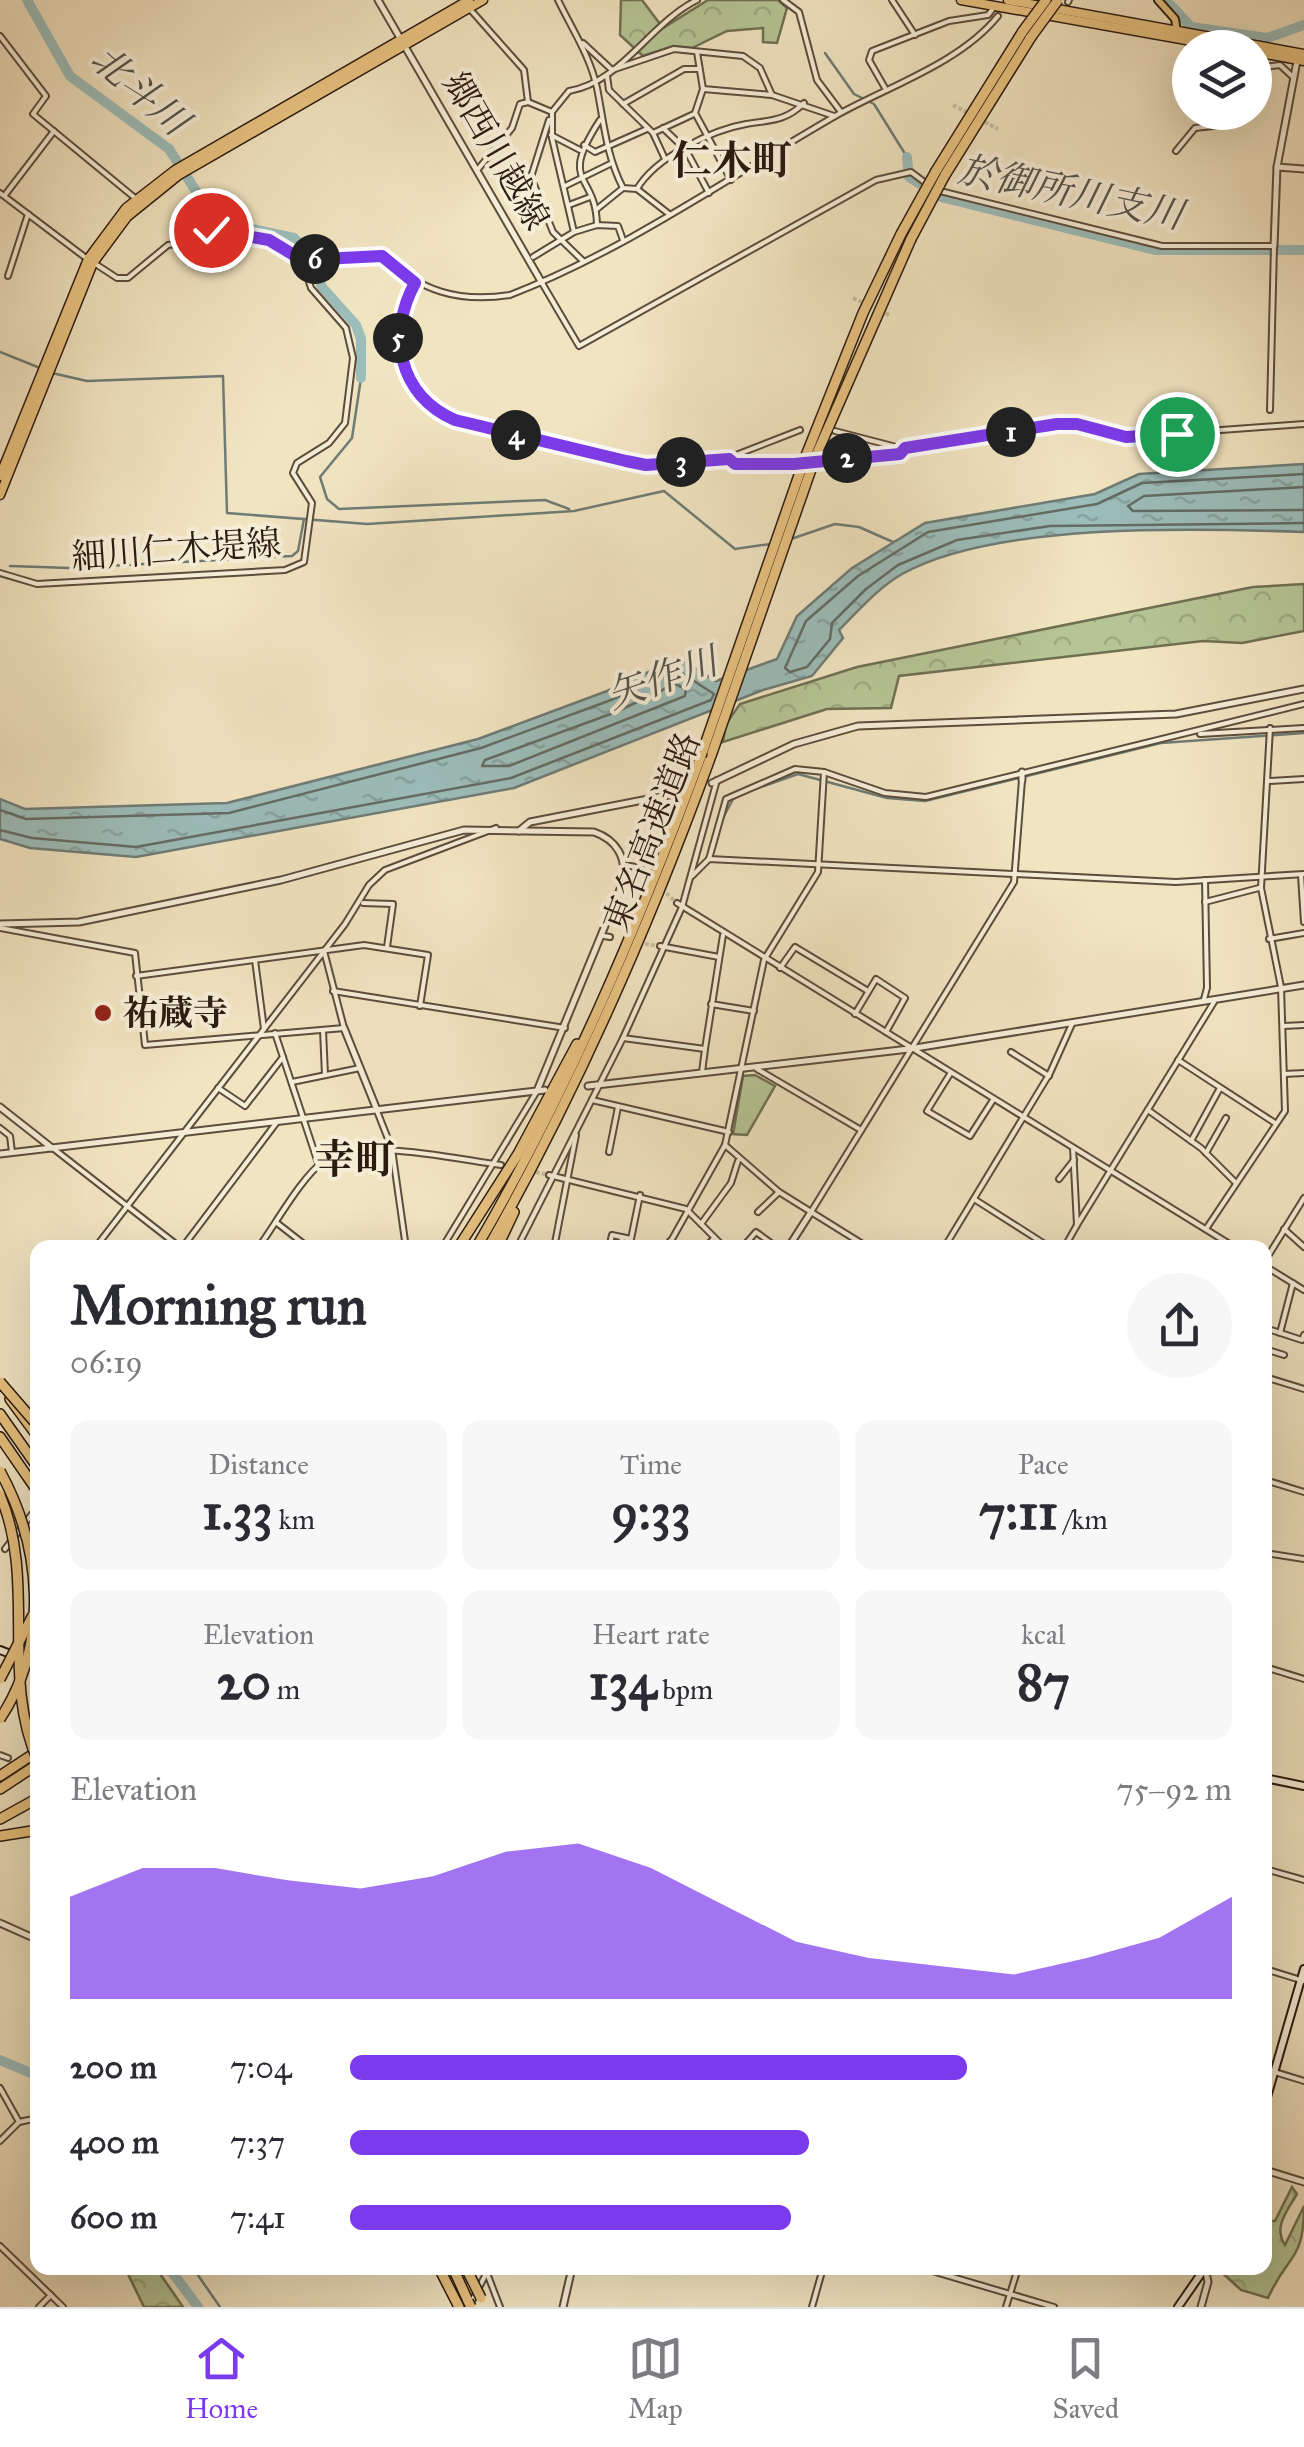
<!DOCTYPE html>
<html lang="en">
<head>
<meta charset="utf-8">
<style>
	body { margin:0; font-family:"IM FELL Great Primer","Noto Serif JP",serif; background:#f7f7f7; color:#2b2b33; height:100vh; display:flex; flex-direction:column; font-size:38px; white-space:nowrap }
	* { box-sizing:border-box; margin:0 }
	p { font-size:32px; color:#7c7c81 }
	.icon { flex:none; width:55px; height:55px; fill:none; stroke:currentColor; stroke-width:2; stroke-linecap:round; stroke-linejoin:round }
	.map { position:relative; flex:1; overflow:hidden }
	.drawer { position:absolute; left:30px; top:1240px; width:1242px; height:1035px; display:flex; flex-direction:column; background:#fff; border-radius:20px; box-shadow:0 10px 40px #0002 }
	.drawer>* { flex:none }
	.fabs { position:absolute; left:1172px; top:30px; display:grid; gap:20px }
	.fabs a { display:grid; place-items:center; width:100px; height:100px; border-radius:50%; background:#fff; box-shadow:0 10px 40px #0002; font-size:50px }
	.pin { position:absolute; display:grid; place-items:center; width:85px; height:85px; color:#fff; margin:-42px; border:5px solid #fff; border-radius:50%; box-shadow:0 2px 10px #0007 }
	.km { position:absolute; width:50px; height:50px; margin:-25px; border-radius:50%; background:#222; color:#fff; font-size:28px; line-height:50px; text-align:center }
	.round { display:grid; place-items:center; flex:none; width:105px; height:105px; border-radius:52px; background:#f7f7f7 }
	.overview { display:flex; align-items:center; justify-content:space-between; height:170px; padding:0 40px }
	h1 { font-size:55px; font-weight:800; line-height:75px }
	.metrics { display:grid; grid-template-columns:repeat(3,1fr); gap:15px; height:170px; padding:10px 40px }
	.metrics div { display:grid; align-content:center; border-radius:20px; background:#f7f7f7; text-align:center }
	.metrics b { font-size:50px; font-weight:800 }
	.metrics small { font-size:28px; font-weight:400 }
	.metrics p { font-size:28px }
	.chart { height:280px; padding:20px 40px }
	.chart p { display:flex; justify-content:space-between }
	.chart svg { width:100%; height:180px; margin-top:10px; fill:#7c3aed; opacity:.7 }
	ul { padding:0 40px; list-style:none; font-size:32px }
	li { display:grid; grid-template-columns:160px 120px 1fr; align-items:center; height:75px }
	li i { height:25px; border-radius:12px; background:#7c3aed }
	.dock { display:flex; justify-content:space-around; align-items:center; height:140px; border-top:2px solid #e1e1e2; background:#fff; font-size:28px; color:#7c7c81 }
	.dock a { display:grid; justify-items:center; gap:5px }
	.dock .current { color:#7c3aed }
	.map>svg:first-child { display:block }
</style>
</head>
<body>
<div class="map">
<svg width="1304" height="2307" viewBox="0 0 1304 2307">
	<defs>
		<pattern id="forest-crowns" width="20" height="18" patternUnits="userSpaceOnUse" patternTransform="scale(2.5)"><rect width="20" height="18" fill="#b6c596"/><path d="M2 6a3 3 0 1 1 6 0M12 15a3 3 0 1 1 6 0" fill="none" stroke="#9da980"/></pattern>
		<pattern id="water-ripples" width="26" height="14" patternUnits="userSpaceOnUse" patternTransform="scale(2.5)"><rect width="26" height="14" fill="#9cbdba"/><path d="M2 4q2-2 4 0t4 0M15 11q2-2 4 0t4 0" fill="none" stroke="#87a29f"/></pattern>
	</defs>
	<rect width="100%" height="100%" fill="#f1e4c1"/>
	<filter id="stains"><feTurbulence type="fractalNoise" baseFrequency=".002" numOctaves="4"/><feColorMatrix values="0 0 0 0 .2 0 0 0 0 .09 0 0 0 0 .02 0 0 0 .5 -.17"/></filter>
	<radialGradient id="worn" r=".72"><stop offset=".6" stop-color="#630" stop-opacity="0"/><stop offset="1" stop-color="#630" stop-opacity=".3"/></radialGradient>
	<g fill="url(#forest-crowns)" stroke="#707053" stroke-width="2.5">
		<polygon points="621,0 642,0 663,28 708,0 778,0 787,8 777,43 763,42 763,28 727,31 692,48 673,46 643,56 620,35"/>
		<polygon points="1304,584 1304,631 1242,643 1203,641 899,676 891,708 827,709 723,742 726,724 740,704 857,667 1253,587"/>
		<path d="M1292,2187L1297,2194C1287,2211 1273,2227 1285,2245L1304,2206C1304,2262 1288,2253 1268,2298L1241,2290L1217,2268H1265V2221H1275Z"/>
		<polygon points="125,2268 156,2268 183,2307 144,2307"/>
	</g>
	<polygon fill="#b6c596" stroke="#707053" stroke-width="2.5" points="755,1075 775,1086 747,1135 733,1134 743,1076"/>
	<path fill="url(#water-ripples)" stroke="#6f7c76" stroke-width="2.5" d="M1304,464V532C1197,528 995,522 902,574C878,588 859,610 839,630L843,638L812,676L763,690L514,788L136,857L30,848L0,839V799L25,809L227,803L478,739L607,691L679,658L716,681L777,659L797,616L852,568L925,523L1095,494L1139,474Z"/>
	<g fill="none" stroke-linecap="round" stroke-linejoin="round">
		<g stroke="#646c65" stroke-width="2.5">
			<polyline points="1304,474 1142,483 1097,504 928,532 858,576 806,621 785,668 790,672 807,667 830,639 832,623 866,589 898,565 957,540 1050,526 1304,523"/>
			<polyline points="1304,487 1144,496 1128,506 1133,511 1304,510"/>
			<polygon points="675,684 686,689 685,696 509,766 482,766 485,760 616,712"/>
			<polyline points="0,810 26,819 229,813 481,748 611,700 677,670 714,694 711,700 511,778 136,847 32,838 0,830"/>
		</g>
		<g stroke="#6f7c76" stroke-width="2.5">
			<polyline points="825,53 854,94 874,104 907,157"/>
			<polyline points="0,352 40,368"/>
			<polyline points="52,373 87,381 223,376 227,513 367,524 574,511 664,491 735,549 770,544"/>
			<polyline points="361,378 352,438 320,477 327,499 339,509 545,500 569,509"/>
			<polyline points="788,540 835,524 859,527 893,542"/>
			<polyline points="10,566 69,568 292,556 298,551 304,519"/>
			<polyline points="750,791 798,774 887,798 925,801 1161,743 1304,733"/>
			<polyline points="722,820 734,797"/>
			<polyline points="193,2268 220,2307"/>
		</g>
		<g stroke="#9cbdba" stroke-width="10">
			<polyline points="27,0 70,76 169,149 215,221 294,238 308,253 322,287 356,325 361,339 361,378"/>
			<polyline points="1166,0 1191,27 1267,38 1304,25"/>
			<polyline points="907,157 909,177 941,197 1155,250 1304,250"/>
			<polyline points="0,2060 38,2076"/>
			<polyline points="169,2268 198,2307"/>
		</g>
		<g stroke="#c9bc9e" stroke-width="4" stroke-dasharray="4 2" stroke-linecap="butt">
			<polyline points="953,105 998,129"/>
			<polyline points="853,298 889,315"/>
			<polyline points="662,889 677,903"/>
			<polyline points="639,943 659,946"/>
			<polyline points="530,1171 549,1175"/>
		</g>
		<g stroke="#5c4d3c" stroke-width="8">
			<g id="pedestrian">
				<polyline points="729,459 735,464 803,463"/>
				<polyline points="817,461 900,454 905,448"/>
			</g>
		</g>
		<g stroke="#5c4d3c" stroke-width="8">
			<g id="minor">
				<path d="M558,0C572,29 590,56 597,88C604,123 606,155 623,188L637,189L669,214"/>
				<polyline points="783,0 799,12 817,80 841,112"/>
				<polyline points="892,0 915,35"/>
				<polyline points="1068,2 1069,0"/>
				<polyline points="469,8 524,70 528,102"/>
				<polyline points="0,36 46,96 33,114 135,198"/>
				<polyline points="583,43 612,70"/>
				<polyline points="697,52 703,89 695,113 731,180"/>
				<polyline points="1255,68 1280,65 1294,78"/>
				<polyline points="612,70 674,49 743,56 760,68 772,95 834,116"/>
				<polyline points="607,76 609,90 653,133 665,159"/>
				<polyline points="885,88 869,60 872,51 949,21 988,15 995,6"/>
				<polyline points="703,89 772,95"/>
				<polyline points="623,104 684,69 699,69"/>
				<polyline points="549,120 531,177 553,232 583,261"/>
				<polyline points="663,128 686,150 709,193"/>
				<polyline points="653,133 694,114"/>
				<polyline points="551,135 580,150"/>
				<polyline points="584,145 595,152 647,129"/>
				<polyline points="1176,151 1195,128 1222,125 1229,112"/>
				<path d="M479,168L512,128L520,104L528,102L552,112L569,91C622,82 649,24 697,0"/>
				<polyline points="565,186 610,164"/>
				<path d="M637,189C655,158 711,130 746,124C769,120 785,122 804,103"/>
				<polyline points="940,191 1162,246 1274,246 1270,410"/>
				<polyline points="0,193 86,258"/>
				<polyline points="5,195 54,131"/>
				<polyline points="569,205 590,197"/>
				<polyline points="597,209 623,188"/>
				<path d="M597,225C596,171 557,186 600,120"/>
				<polyline points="574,232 597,225 618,226 623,240"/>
				<polyline points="533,257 574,232 552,138 552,112"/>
				<path d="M302,260L382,256C421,291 458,303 510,295C626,250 729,177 837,115C889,86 960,63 998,16"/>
				<polyline points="94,263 117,278 128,278 168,245 185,243 211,230 269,240 302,260"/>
				<polyline points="8,276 28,214"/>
				<path d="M415,283C387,333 398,396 455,420L646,465L723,460L800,430"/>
				<polyline points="542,283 579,346 876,180 911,172 927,184"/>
				<polyline points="835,431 908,450 1057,424 1077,424 1126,437 1304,424"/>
				<polyline points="0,573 37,584 285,570 304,562 312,503 293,473 297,463 329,443 345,423 353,358 346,328 311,288 302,260"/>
				<polyline points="1200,734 1304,728"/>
				<polyline points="824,772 885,793 926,797 1304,704"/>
				<polyline points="1268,781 1304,779"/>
				<polyline points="625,865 641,868"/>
				<polyline points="1301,875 1304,922"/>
				<polyline points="692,876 709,859 1176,882 1304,874"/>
				<polyline points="1205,902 1259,888"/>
				<polyline points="363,903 393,904 387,947"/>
				<polyline points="677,903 1236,1248"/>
				<polyline points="0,928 135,953 145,1045 344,1028 324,951"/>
				<polyline points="604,936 610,937"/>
				<polyline points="1269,939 1304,933"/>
				<polyline points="660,946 719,957"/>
				<polyline points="255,960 264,1029"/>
				<polyline points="780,968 795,947 868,991"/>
				<polyline points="136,976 364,945 428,955 420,1006"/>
				<polyline points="333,991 565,1028"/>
				<polyline points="1204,999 1207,988 1205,880"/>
				<polyline points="711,1004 754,1011"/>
				<polyline points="855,1014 876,979 905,998 886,1032"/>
				<polyline points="1284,1026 1304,1025"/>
				<polyline points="323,1030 325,1075"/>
				<polyline points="275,1033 319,1166"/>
				<polyline points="623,1038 705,1049 723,935"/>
				<polyline points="1011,1052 1049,1076"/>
				<polyline points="1178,1060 1275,1123"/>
				<polyline points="757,1069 861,1130"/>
				<polyline points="702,1072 705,1049"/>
				<polyline points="950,1074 927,1111 970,1136 993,1100"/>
				<polyline points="1284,1074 1304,1073"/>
				<polyline points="292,1082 360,1068"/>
				<polyline points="218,1088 245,1106 283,1057"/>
				<polyline points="592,1100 729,1132"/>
				<polyline points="1148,1110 1201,1148 1236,1183"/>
				<polyline points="377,1111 392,1149 406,1248"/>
				<polyline points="0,1128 10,1136 12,1152"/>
				<polyline points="1191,1141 1220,1088"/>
				<polyline points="725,1145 779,1192 869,1248"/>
				<polyline points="54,1149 181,1248"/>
				<polyline points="609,1152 618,1107"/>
				<polyline points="1206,1153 1226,1118"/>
				<polyline points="549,1175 686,1209 725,1248"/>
				<polyline points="1059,1179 1074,1160"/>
				<polyline points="974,1199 1051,1248"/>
				<polyline points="758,1212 779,1192"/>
				<polyline points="811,1212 1014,882 1022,780"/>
				<polyline points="277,1223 309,1248"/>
				<polyline points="701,1224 731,1183 738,1161"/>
				<polyline points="1077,1225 1214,1002"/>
				<polyline points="1206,1229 1285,1111 1281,987 1261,888 1270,728"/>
				<polyline points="1284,1229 1304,1247"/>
				<polyline points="622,1237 621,1245 628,1248"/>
				<polyline points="670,1241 681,1248"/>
				<polyline points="95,1248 345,924 369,885 385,870 496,828"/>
				<polyline points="182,1248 277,1122"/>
				<path d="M258,1248C275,1225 302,1176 324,1161C360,1136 459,1160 501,1165"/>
				<polyline points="442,1248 537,1091"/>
				<polyline points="517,1248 623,1038 682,907 717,780"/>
				<polyline points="554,1248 576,1135"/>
				<polyline points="609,1248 612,1235 631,1239 640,1195"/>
				<polyline points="667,1248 725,1145 764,960 818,872 824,772 795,769 726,799 709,859"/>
				<polyline points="705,1248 714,1238"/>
				<polyline points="742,1248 756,1232 778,1248"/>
				<polyline points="944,1248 1050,1073 1072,1024"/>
				<polyline points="1064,1248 1077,1225 1073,1148"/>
				<polyline points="1265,1261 1304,1198"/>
				<polyline points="1265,1266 1304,1290"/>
				<polyline points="1265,1284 1269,1270"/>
				<polyline points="1265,1328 1302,1340 1304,1335"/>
				<polyline points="1280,1333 1293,1283"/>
				<polyline points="1265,1349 1284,1355"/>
				<polyline points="1265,1377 1304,1389"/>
				<polyline points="1265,1480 1304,1492"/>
				<polyline points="5,1549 32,1514"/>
				<polyline points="1265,1553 1304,1559"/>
				<polyline points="1265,1667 1304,1679"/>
				<polyline points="0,1755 8,1758"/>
				<polyline points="1265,1869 1304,1880"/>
				<polyline points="1265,1969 1304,1981"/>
				<polyline points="1265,2069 1304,2081"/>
				<polyline points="0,2088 19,2122"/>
				<polyline points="0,2141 19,2122 38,2118"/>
				<polyline points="0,2246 63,2307"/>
				<polyline points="485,2268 500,2307"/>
				<polyline points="922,2268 1054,2307"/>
				<polyline points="471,2303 489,2268"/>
				<polyline points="39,2307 51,2295"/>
				<polyline points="812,2307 823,2268"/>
				<polyline points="1006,2307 1018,2268"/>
			</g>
		</g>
		<g stroke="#5c4d3c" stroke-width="9">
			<g id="tertiary">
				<polyline points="378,0 542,283"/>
				<polyline points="1277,167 1304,169"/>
				<polyline points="1274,246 1277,167 1297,61"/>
				<polyline points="1022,780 1022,772"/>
				<polyline points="712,783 794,744 858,726 1176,714 1304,689"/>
				<polyline points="519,831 530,822 674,794"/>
				<path d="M0,924L79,922L281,880L464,830L594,832C617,840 627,858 623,882L537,1091"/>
				<polyline points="344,1028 377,1110"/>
				<polyline points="588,1086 909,1049 1304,985"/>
				<polyline points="0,1107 52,1148"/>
				<polyline points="0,1154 545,1090"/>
				<polyline points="788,1248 811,1212"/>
				<polyline points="0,1923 38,1940"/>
				<polyline points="1265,2170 1304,2182"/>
				<polyline points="563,2307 572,2268"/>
				<polyline points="1201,2307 1208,2282 1205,2268"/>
			</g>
		</g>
		<g stroke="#2b1b10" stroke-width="10">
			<g id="secondary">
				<polyline points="0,1650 13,1655"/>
				<polyline points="1265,1778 1304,1786"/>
				<polyline points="1265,2104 1304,1969"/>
				<polyline points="1178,2307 1205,2268"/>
			</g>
		</g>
		<g stroke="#2b1b10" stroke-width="10">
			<polyline id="primary" points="1158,0 1175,19 1177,32"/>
		</g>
		<g stroke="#2b1b10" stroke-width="11">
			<g id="trunk">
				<polyline points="961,0 1231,48"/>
				<polyline points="1008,0 1304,54"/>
				<polyline points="1255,52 1304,61"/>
				<polyline points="0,476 88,259 126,208 175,170 469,0"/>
				<polyline points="0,495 93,263 127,217 179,175 483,0"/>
			</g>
		</g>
		<g stroke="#2b1b10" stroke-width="12">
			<g id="motorway">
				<polyline points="936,171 1023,31"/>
				<polyline points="945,175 1031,37"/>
				<polyline points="805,458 863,313 901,234"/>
				<polyline points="815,458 911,239"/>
				<polyline points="458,1248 518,1154 577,1044"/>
				<path d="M476,1248C568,1091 638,926 701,756"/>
				<path d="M488,1248C578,1089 650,924 712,753"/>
				<polyline points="497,1248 514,1212"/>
				<polyline points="10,1399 38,1437"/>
				<polyline points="0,1414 38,1468"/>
				<polyline points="0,1437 38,1492"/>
				<polyline points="0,1776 38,1751"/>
				<polyline points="0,1789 38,1764"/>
				<polyline points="0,1819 38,1798"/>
				<polyline points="0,1836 38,1830"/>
				<polyline points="439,2268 459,2307"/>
				<polyline points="453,2268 468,2301"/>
			</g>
		</g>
		<use href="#pedestrian" stroke="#f6edd7" stroke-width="4"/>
		<use href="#minor" stroke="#f6edd7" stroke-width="4"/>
		<use href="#tertiary" stroke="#f6edd7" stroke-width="5"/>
		<use href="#secondary" stroke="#f6edd7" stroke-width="6"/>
		<use href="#primary" stroke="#e8c280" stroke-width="6"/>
		<use href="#trunk" stroke="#e8c280" stroke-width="8"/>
		<use href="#motorway" stroke="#e8c280" stroke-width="9"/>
		<g stroke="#2b1b10" stroke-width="12" stroke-linecap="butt">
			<g id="motorway-bridge">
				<polyline points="1023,31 1046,0"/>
				<polyline points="1031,37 1058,0"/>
				<polyline points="901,234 936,171"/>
				<polyline points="911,239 945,175"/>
				<polyline points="712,753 815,458"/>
				<polyline points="701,756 805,458"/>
				<polyline points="0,1382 38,1426"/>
				<path d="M0,1471C42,1548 50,1643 0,1719"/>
				<path d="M0,1495C37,1581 0,1677 38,1761"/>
				<polyline points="0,1679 33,1615"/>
				<polyline points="466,2268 481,2298"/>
				<polyline points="468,2301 471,2307"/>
			</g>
		</g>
		<use href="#motorway-bridge" stroke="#e8c280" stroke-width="9"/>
	</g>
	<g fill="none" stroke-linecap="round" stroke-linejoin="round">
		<g stroke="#fff" stroke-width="20">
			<path id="route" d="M211,230L269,240L302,260L382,256L415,283C387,334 398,395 455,420L626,461L646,465L729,459L735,464H794L900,454L905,448L1057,424H1077L1126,437L1177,434"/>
		</g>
		<use href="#route" stroke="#7c3aed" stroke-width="12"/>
	</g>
	<circle fill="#8f2418" stroke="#f6edd7" stroke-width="4" cx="103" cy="1013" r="10"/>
	<g text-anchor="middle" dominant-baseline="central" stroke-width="8" stroke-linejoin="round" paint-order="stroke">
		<g font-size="35" fill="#2b1b10" stroke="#f6edd7">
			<text transform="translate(496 151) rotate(60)">郷西川越線</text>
			<text transform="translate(176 550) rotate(-4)">細川仁木堤線</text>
			<text transform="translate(652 832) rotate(-69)">東名高速道路</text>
		</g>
		<g font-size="35" font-weight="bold" fill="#2b1b10" stroke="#f6edd7" text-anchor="start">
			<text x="123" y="1013">祐蔵寺</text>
		</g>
		<g font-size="38" font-style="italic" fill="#53544c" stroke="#f6edd7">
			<text transform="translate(140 90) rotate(41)">北斗川</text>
			<text transform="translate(1071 192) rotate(12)">於御所川支川</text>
			<text transform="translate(662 678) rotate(-19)">矢作川</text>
		</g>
		<g font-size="40" font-weight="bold" fill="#2b1b10" stroke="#f6edd7">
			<text x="732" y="160">仁木町</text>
			<text x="355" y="1159">幸町</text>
		</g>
	</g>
	<rect width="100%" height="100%" filter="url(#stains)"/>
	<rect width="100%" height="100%" fill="url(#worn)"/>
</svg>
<div class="fabs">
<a><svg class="icon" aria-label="layers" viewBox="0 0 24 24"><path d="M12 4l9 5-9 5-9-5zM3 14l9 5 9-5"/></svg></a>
</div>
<div class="pin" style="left:1177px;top:434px;background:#1e9e55"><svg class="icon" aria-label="arrive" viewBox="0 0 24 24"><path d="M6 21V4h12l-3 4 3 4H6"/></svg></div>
<div class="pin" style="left:211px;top:230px;background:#d93025"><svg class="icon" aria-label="check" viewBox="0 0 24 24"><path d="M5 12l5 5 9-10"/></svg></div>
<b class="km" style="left:1011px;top:432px">1</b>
<b class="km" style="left:847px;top:458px">2</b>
<b class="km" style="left:681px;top:462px">3</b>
<b class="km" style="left:516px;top:435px">4</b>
<b class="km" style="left:398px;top:338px">5</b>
<b class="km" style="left:315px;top:259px">6</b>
<section class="drawer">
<div class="overview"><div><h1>Morning run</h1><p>06:19</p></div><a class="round"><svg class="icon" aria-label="share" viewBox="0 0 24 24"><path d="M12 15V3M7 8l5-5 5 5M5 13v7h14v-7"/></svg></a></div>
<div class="metrics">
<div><p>Distance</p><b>1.33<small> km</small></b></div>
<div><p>Time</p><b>9:33</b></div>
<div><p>Pace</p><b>7:11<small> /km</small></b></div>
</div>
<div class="metrics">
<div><p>Elevation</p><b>20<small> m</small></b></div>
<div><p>Heart rate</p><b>134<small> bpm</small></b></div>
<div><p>kcal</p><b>87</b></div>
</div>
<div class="chart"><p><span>Elevation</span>75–92 m</p>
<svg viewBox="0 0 160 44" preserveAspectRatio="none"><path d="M0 44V19L10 12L20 12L30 15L40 17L50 14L60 8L70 6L80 12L90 21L100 30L110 34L120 36L130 38L140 34L150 29L160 19V44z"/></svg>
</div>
<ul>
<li><b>200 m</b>7:04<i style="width:70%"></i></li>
<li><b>400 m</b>7:37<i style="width:52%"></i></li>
<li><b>600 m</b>7:41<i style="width:50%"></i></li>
</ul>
</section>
</div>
<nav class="dock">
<a class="current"><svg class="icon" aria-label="home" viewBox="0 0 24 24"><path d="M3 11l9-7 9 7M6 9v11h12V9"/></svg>Home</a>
<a><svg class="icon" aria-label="map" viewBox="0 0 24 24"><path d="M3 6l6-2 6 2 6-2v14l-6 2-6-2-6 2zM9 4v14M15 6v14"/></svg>Map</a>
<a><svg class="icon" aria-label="saved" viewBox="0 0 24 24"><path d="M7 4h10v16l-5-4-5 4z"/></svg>Saved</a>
</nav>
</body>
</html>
